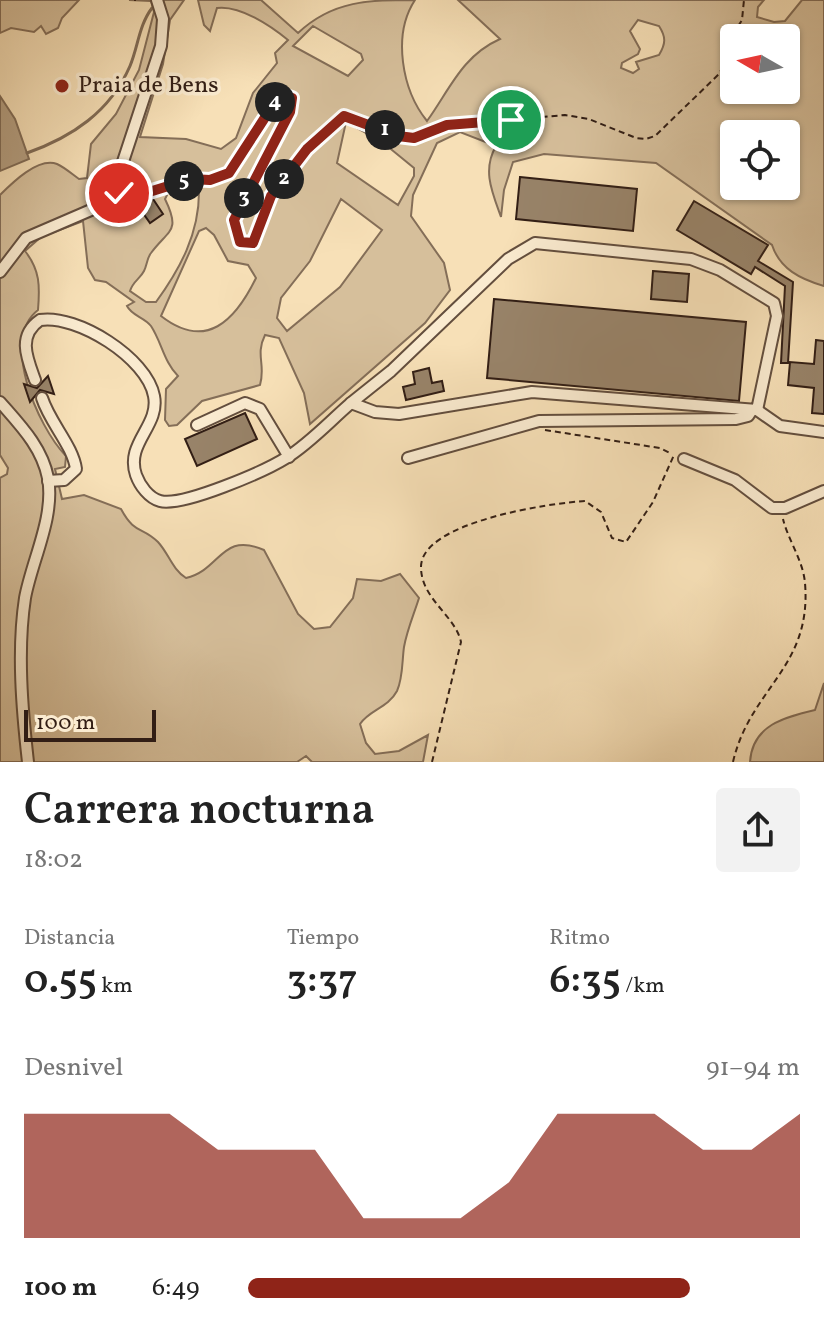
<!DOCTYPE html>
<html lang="es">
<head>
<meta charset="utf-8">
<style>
	body { margin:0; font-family:Vollkorn,serif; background:#f2f2f2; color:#222; height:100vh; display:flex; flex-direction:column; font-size:30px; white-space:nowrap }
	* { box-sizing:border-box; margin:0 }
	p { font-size:26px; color:#767676 }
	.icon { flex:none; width:44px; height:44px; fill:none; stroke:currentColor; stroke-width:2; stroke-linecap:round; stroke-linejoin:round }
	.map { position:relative; height:762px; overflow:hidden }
	.drawer { display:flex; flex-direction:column; background:#fff; flex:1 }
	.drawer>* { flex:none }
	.needle { width:52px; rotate:279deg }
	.buttons { position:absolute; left:720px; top:24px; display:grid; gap:16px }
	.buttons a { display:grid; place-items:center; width:80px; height:80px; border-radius:8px; background:#fff; box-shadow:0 2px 6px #0004; font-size:40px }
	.scale { position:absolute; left:24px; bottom:20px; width:132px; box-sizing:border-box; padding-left:8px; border:4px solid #321e15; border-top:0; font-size:22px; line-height:28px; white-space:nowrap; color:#321e15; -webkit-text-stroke:6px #faebd0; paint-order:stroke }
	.pin { position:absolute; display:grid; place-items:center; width:68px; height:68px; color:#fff; margin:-34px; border:4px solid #fff; border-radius:50%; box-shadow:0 2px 8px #0007 }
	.km { position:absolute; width:40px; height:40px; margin:-20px; border-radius:50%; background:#222; color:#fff; font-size:22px; line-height:40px; text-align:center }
	.round { display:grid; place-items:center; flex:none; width:84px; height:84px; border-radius:8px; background:#f2f2f2 }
	.summary { display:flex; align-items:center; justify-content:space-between; height:136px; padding:0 24px }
	h1 { font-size:44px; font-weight:600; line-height:60px }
	.stats { display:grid; grid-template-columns:repeat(3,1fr); gap:12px; height:136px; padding:8px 24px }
	.stats div { display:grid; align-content:center }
	.stats b { font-size:40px; font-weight:600 }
	.stats small { font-size:22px; font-weight:400 }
	.stats p { font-size:22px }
	.chart { height:224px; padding:16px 24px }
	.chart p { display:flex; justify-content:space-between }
	.chart svg { width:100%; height:144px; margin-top:8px; fill:#8f2418; opacity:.7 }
	ul { padding:0 24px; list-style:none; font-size:26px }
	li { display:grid; grid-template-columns:128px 96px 1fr; align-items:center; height:60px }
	li i { height:20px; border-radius:10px; background:#8f2418 }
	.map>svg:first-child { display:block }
</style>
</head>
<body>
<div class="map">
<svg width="824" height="762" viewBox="0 0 824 762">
	<rect width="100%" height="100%" fill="#f7e0b7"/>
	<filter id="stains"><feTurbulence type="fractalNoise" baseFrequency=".0025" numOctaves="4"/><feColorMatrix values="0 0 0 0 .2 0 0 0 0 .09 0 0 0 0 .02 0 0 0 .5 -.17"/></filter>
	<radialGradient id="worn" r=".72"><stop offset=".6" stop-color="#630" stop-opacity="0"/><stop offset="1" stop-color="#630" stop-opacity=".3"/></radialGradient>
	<g fill="#d6bf9b" stroke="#846e58" stroke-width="2" fill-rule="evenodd">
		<polygon points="0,0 79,0 62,18 58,28 46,34 41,26 34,32 11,28 0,33"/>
		<path d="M129,0H184L170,20L163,64L140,137L186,139L221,149L236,138L253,93L277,63L275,53L288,40C271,26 240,5 217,8L210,31L204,25L198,0H261L298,33C333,0 370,0 415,0C392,35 402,90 427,121C450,89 462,56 500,39L458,0H764L758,7L757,17L774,22L785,21L802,0H824V286C800,279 780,269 772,245L656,163L544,154L513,162L504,190L501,217C492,192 482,170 496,146L460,132L437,143L413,195L411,216L444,263L450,290L425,323L310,424L304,393L279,338L265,335C255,355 266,365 260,385L202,401L177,425L169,426L165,420L166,389L178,376C164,362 162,343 151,326C144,317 132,316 127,306L134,302L106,282L95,280L88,268L83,221L41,237L25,251C40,270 40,286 38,310C0,339 37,426 66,456L65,467L55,469L62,499L84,495L121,509C135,535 142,526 158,542C169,554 172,569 186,578C221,570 221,531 264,550L298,614L314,629L330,627L353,598L357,579L381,581L400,574L419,598C414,614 407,630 404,647C402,661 403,678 397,691C388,708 369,710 360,724L366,743L375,754L399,751L428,735L423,762H312L306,756L297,762H0V478L7,474L8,468L0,455V195C12,183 38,157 57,164C64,167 72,174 79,179L87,178L91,144L116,114L139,70L154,12L151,1ZM638,20L659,26C666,37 666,43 659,55L636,62L639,69L633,73L621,68L622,63L638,54L640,49L630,31ZM313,26L361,54L363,60L348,76L293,46ZM734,38H786V90H734ZM346,122L381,141L414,168V176L398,205L337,163ZM734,134H786V186H734ZM185,183L198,186L199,192C199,234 180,269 156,302H146L130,291C133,281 140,279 144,271C147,265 147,258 151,253C169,229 181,232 165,199L170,189ZM341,199L382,230L340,287L287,331L277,318L281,298L310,261ZM206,228L214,235L228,261L248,265L256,278C235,321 206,351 161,316L199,231Z"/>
		<path d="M824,683V762H750C752,725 785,717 815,710Z"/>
	</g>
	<polygon fill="#b49e80" stroke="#806b55" stroke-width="2" points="0,96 15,119 29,159 0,171"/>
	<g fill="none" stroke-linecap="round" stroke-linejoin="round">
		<path stroke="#806b55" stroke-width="3" d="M27,153C72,137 110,112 130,66C138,47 139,25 152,8"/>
	</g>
	<g fill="#988369" stroke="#321e15" stroke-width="2">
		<polygon points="520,177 637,189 633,231 516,219"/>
		<polygon points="151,196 163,214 150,223 138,206"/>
		<polygon points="694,201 768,245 758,261 793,282 788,363 781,363 785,286 755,267 751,274 677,230"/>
		<polygon points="653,271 689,274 687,302 651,299"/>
		<polygon points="494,299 746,322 739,401 487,378"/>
		<polygon points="816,340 824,341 824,414 812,413 814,388 788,385 790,362 814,364"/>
		<polygon points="429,368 432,383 442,381 444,391 406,400 403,387 415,384 413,372"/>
		<polygon points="48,376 54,394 40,390 30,402 24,384 37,388"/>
		<polygon points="245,413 257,439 197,466 185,439"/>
	</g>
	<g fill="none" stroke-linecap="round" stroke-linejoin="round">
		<g stroke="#634e3e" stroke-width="14">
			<g id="minor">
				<polygon points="535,243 691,259 720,270 774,303 777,316 757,410 532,392 399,414 375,412 351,403 391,371 508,259"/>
				<polyline points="0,272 26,238 98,207 113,192 161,46 163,19 157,0"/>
				<path d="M35,380C27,358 17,336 40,320C77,314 147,358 154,396C160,426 125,443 136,475C140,486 149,498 160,501C183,507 265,471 286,458C309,444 330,421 351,403"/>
				<path d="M42,398C50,423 73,446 76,469L64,480L48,481"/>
				<path d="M0,402C20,425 42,447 48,478C55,517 32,560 25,598C17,650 22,709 28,762"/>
				<polyline points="757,410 780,426 824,432"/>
				<polyline points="197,425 245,403 260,409 289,457"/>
				<polyline points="408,458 539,421 736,419 748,416 752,410"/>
				<polyline points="684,459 735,480 772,508 785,508 824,491"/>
			</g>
		</g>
		<g stroke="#321e15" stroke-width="2" stroke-dasharray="6 4" stroke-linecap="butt">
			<polyline points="135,1 135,0"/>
			<path d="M121,193L149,192L191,179L210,180L229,173L275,102L286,96L292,98L290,112L236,213L234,226L240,242L253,243C262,230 262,215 269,201C279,180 325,126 344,116L398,136L414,138L447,125L565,115L589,119L636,138L646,139L655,136L719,74L725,63L727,44L742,20L744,0"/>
			<polyline points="545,430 660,448 672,454"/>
			<path d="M432,762L461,642C455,615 421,599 421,567C421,522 550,503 585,501L601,512L612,538L626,542L653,502L674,455"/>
			<path d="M733,762C750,688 812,668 805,583C803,560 788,540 783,519"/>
		</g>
		<use href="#minor" stroke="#faebd0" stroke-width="10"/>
	</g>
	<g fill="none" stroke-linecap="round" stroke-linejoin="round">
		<g stroke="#fff" stroke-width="16">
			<polyline id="route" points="119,193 149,192 191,179 210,180 229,173 275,102 286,96 292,98 290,112 234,220 240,242 253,243 271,196 307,149 344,116 398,136 414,138 447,125 511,120"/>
		</g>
		<use href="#route" stroke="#8f2418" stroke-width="10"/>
	</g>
	<circle fill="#8f2418" stroke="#faebd0" stroke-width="3" cx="62" cy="86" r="8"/>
	<g text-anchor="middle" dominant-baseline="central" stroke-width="7" stroke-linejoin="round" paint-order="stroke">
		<g font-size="24" fill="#321e15" stroke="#faebd0" text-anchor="start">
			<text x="78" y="86">Praia de Bens</text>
		</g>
	</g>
	<rect width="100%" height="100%" filter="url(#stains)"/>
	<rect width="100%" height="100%" fill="url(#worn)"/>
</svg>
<div class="buttons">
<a><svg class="needle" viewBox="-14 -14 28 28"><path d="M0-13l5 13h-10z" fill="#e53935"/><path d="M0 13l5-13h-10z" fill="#767676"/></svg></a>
<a><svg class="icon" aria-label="locate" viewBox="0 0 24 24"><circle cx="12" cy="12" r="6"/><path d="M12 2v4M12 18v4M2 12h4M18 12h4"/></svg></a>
</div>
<div class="scale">100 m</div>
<div class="pin" style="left:511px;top:120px;background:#1e9e55"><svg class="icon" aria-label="arrive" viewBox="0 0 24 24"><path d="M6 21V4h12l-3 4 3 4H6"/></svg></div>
<div class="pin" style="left:119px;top:193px;background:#d93025"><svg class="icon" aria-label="check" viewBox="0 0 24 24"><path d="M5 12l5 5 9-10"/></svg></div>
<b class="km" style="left:385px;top:130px">1</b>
<b class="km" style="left:284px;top:179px">2</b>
<b class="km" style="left:244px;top:198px">3</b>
<b class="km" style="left:275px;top:102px">4</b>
<b class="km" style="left:184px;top:181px">5</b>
</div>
<section class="drawer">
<div class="summary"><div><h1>Carrera nocturna</h1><p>18:02</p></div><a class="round"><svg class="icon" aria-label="share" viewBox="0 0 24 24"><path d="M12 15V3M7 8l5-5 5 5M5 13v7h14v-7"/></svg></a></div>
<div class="stats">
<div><p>Distancia</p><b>0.55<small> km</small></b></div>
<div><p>Tiempo</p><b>3:37</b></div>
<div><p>Ritmo</p><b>6:35<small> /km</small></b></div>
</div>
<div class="chart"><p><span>Desnivel</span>91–94 m</p>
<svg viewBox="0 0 160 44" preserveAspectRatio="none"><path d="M0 44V6L10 6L20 6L30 6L40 17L50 17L60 17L70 38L80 38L90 38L100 27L110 6L120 6L130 6L140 17L150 17L160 6V44z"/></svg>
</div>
<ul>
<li><b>100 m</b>6:49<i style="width:80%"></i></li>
</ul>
</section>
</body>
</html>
